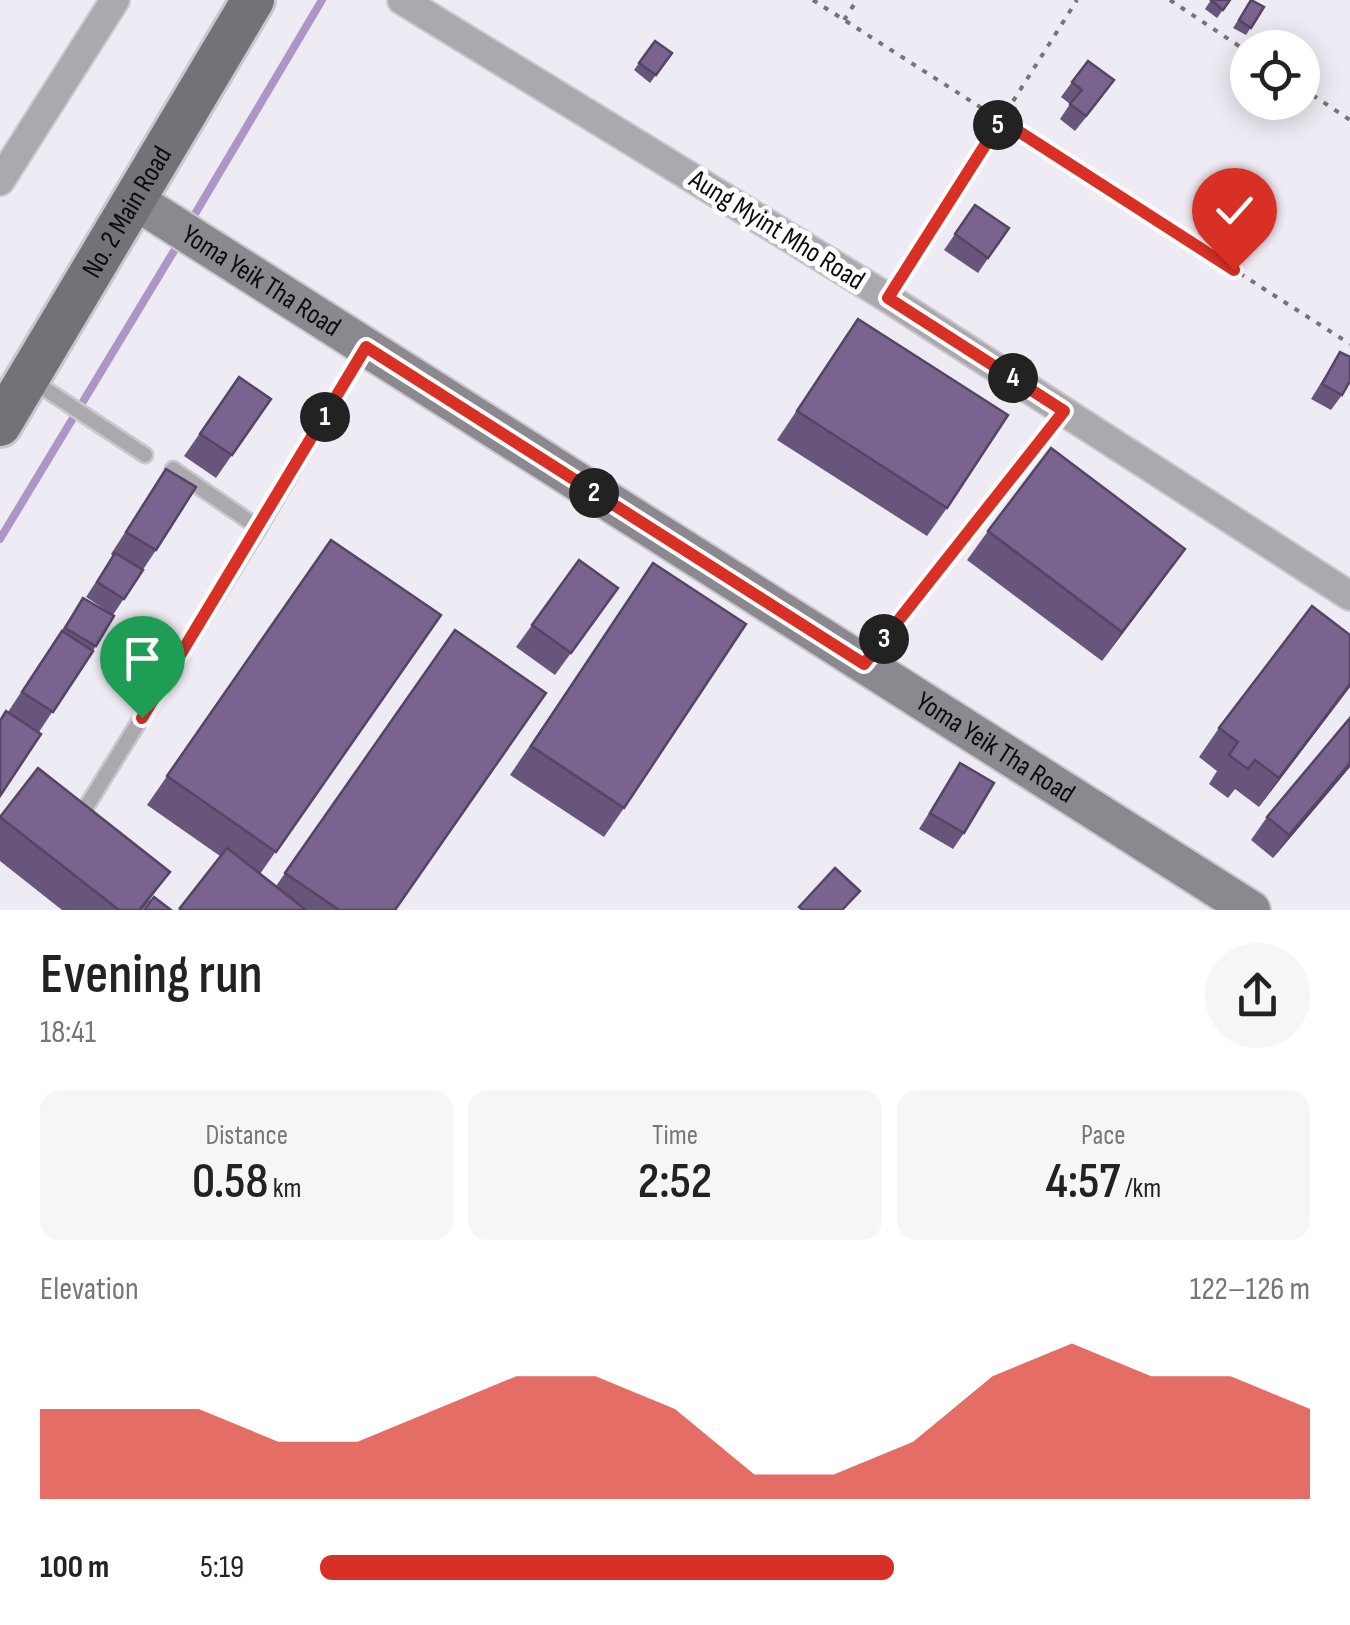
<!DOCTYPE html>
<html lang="en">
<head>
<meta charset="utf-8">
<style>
	body { margin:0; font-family:"Sofia Sans Condensed",sans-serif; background:#f6f6f6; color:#222; height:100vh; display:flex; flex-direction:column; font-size:38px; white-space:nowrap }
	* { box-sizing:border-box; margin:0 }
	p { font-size:32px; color:#767676 }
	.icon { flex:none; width:55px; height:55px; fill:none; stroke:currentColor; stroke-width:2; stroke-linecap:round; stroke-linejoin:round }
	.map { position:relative; height:910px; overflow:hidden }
	.panel { display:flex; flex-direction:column; background:#fff; flex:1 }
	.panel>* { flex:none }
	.buttons { position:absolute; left:1230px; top:30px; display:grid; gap:20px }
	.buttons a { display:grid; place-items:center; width:90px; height:90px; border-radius:50%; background:#fff; box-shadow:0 5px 25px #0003; font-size:50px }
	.pin { position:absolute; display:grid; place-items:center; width:85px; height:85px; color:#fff; margin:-102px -42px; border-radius:50% 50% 50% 0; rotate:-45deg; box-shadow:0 0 10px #0007 }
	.pin .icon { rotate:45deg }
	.km { position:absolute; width:50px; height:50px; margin:-25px; border-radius:50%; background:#222; color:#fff; font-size:28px; line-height:50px; text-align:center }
	.round { display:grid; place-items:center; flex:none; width:105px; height:105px; border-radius:52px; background:#f6f6f6 }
	.overview { display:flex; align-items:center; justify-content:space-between; height:170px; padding:0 40px }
	h1 { font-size:55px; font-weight:600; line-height:75px }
	.figures { display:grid; grid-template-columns:repeat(3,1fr); gap:15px; height:170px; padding:10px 40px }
	.figures div { display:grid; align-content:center; border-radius:20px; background:#f6f6f6; text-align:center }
	.figures b { font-size:50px; font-weight:600 }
	.figures small { font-size:28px; font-weight:400 }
	.figures p { font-size:28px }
	.chart { height:280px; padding:20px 40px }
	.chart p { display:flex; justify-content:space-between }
	.chart svg { width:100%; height:180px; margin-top:10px; fill:#d93025; opacity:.7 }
	ul { padding:0 40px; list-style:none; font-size:32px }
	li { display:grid; grid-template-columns:160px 120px 1fr; align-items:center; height:75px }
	li i { height:25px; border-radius:12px; background:#d93025 }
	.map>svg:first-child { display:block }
</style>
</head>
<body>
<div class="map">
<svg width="1350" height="910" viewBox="0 0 1350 910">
	<rect width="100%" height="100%" fill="#efebf4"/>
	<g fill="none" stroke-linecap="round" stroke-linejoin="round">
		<g stroke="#ad96c5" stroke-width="8">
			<polyline points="189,224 322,0"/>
			<polyline points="0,539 180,241"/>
		</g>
		<g stroke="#cbc7cf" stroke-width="19">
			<g id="lane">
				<polyline points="33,381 145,455"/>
				<polyline points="173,469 259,528 365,347"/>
				<polyline points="864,663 1064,411"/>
				<polyline points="83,812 259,528"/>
			</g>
		</g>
		<g stroke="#cbc7cf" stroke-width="32">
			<g id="street">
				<polyline points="402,0 888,298 1350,596"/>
				<polyline points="0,181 115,0"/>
			</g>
		</g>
		<g stroke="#cbc7cf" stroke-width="42">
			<g id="secondary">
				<path id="s1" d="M133,199L1251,910"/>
			</g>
		</g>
		<g stroke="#cbc7cf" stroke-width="48">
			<g id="primary">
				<path id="s2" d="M0,425L253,0"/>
			</g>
		</g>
		<g stroke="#767379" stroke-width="4" stroke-dasharray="5 8" stroke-linecap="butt">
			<polyline points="813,0 1350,344"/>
			<polyline points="1170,0 1248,52"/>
			<polyline points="844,20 857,0"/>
			<polyline points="1302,88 1350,120"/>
			<polyline points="902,277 1077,0"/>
		</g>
		<use href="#lane" stroke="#aba9ad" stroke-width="14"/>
		<use href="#street" stroke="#aba9ad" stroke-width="28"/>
		<use href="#secondary" stroke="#8b898f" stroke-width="38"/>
		<use href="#primary" stroke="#757178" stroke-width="42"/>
	</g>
	<g fill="#68557b">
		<polygon points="1211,0 1230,0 1217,18 1205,9"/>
		<polygon points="1251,0 1264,7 1246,35 1233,28"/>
		<polygon points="655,41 672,53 650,83 634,70"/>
		<polygon points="1072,82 1103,96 1075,131 1060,119 1070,104 1061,97"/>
		<polygon points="975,205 1009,228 978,273 944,250"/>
		<polygon points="858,319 947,508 927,536 777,440"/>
		<polygon points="1340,352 1342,395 1331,410 1311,399"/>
		<polygon points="239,377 271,399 216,478 184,456"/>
		<polygon points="166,469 156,550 113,615 86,597 113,556 111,554"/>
		<polygon points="988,531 1165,577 1102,661 967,560"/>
		<polygon points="331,540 441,615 260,874 276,886 455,630 395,910 178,910 220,856 147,805"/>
		<polygon points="579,560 618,588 555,675 516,647"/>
		<polygon points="653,563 624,808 604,837 510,775"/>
		<polygon points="83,598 96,646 39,732 8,712"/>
		<polygon points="1350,635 1350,687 1259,807 1235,789 1228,798 1209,784 1217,771 1199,757 1219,728"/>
		<polygon points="960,763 964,833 953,849 919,829"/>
		<polygon points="1350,767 1273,858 1251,840 1267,817"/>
		<polygon points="0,815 150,900 142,910 62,910 0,861"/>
	</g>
	<g fill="#554564">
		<polygon points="1185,549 1165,577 1102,661 1122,632"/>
		<polygon points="1350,684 1350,687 1259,807 1279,778"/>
		<polygon points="1350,763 1350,767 1273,858 1289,835"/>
		<polygon points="170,872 142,910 139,910"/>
	</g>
	<g fill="#79638f" stroke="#554564" stroke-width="2.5">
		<polygon points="1211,0 1230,0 1223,10"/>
		<polygon points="1251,0 1264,7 1251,28 1239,20"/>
		<polygon points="655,41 672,53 656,75 639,63"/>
		<polygon points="1088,61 1114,80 1086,116 1070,104 1082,90 1072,82"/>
		<polygon points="975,205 1009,228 988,258 955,234"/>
		<polygon points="858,319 1008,415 947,508 797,411"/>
		<polygon points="1340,352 1350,357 1350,381 1342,395 1322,384"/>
		<polygon points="239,377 271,399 232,455 200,434"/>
		<polygon points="1051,448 1185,549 1122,632 988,531"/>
		<polygon points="166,469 196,487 156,550 126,532"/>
		<polygon points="331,540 441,615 276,852 167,776"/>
		<polygon points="115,553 143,570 124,599 97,582"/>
		<polygon points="579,560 618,588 571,653 532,625"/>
		<polygon points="653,563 746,624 624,808 531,746"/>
		<polygon points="83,598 114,616 96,646 65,628"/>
		<polygon points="1312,606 1350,635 1350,684 1279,778 1255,760 1248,769 1229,755 1238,742 1219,728"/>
		<polygon points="455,630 546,693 395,910 339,910 285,873"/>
		<polygon points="62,631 93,651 53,712 22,692"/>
		<polygon points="6,711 41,734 0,796 0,721"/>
		<polygon points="1350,718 1350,763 1289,835 1267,817"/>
		<polygon points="960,763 994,783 964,833 930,813"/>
		<polygon points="38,768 170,872 139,910 119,910 0,817"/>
		<polygon points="227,848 306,910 183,910 180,908"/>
		<polygon points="835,868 860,891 842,910 803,910 799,907"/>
		<polygon points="154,897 171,910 144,910"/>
	</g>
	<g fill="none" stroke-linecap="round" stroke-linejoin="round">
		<g stroke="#fff" stroke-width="20">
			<polyline id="route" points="142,718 366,347 864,664 1064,411 888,298 1001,120 1234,270"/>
		</g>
		<use href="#route" stroke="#d93025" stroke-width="12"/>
	</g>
	<g text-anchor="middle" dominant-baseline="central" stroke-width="10" stroke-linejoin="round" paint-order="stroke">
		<g font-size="28" fill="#0d0b0e" stroke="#fff">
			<text stroke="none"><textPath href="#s2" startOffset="248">No. 2 Main Road</textPath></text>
			<text transform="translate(777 230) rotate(32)">Aung Myint Mho Road</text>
			<text stroke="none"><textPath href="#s1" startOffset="152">Yoma Yeik Tha Road</textPath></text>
			<text stroke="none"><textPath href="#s1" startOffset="1022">Yoma Yeik Tha Road</textPath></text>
		</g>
	</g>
</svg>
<div class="buttons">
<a><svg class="icon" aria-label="locate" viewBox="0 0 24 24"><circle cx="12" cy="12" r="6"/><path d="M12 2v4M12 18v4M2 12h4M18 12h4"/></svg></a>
</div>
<div class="pin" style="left:142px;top:718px;background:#1e9e55"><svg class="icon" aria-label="arrive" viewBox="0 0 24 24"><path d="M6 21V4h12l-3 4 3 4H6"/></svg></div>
<div class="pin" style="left:1234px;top:270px;background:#d93025"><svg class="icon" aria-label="check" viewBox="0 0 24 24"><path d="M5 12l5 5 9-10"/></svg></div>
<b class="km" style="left:325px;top:417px">1</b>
<b class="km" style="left:594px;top:493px">2</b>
<b class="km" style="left:884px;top:639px">3</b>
<b class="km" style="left:1013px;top:378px">4</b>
<b class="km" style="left:998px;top:125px">5</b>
</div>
<section class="panel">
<div class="overview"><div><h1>Evening run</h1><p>18:41</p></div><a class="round"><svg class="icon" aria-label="share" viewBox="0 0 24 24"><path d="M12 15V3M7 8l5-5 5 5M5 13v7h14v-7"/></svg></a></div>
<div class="figures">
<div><p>Distance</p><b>0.58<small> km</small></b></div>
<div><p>Time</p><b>2:52</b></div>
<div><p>Pace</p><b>4:57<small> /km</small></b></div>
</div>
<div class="chart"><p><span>Elevation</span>122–126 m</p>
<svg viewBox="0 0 160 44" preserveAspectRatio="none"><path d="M0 44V22L10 22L20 22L30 30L40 30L50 22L60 14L70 14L80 22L90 38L100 38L110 30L120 14L130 6L140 14L150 14L160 22V44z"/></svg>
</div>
<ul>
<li><b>100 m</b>5:19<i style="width:58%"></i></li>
</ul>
</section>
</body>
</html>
